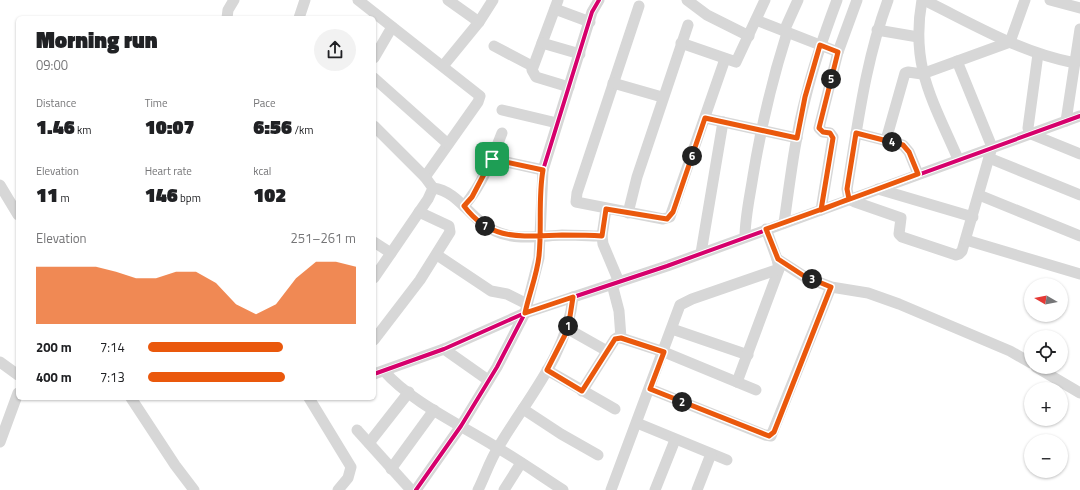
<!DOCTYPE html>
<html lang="en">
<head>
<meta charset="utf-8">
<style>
	body { margin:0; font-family:"Titillium Web",sans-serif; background:#f2f2f2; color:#202124; height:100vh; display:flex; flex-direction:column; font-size:15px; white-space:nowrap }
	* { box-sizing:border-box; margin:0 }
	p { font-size:13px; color:#757577 }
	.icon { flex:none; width:22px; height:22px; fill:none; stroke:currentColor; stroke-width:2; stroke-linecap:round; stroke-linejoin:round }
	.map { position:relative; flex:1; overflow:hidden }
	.side { position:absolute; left:16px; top:16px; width:360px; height:384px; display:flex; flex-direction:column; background:#fff; border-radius:6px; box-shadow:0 1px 3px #0004 }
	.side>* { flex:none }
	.needle { width:26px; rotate:279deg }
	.controls { position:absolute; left:1024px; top:278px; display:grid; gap:8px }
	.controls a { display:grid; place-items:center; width:44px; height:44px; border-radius:50%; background:#fff; box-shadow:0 1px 3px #0004; font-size:20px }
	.pin { position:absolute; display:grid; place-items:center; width:34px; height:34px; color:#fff; margin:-17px; border-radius:8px; box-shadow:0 2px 6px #0006 }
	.km { position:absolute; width:20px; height:20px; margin:-10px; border-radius:50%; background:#222; color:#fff; font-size:11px; line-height:20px; text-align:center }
	.round { display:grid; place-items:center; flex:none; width:42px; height:42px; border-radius:21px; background:#f2f2f2 }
	.overview { display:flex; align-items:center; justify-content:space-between; height:68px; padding:0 20px }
	h1 { font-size:22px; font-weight:800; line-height:30px }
	.stats { display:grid; grid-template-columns:repeat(3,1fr); gap:6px; height:68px; padding:4px 20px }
	.stats div { display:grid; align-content:center }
	.stats b { font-size:20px; font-weight:800 }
	.stats small { font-size:11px; font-weight:400 }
	.stats p { font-size:11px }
	.chart { height:112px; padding:8px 20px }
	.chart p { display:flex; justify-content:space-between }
	.chart svg { width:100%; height:72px; margin-top:4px; fill:#ea580c; opacity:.7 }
	ul { padding:0 20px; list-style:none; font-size:13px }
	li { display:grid; grid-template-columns:64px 48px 1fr; align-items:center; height:30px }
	li i { height:10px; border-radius:5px; background:#ea580c }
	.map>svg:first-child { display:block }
</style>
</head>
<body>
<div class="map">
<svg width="1080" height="490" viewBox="0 0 1080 490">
	<rect width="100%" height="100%" fill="#fff"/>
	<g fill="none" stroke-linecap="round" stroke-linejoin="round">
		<g stroke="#d7d7d7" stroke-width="11">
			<polyline points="358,0 480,96 478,102 425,177"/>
			<polyline points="448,0 479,22"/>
			<polyline points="558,0 532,70 536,77 569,87"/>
			<polyline points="687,0 707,15 749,36"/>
			<path d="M888,0C865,62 858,124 847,189L849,199L855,202L901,218L899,234L902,237L956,255L959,254L962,251L992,147L957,61"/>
			<path d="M922,0C910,66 933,101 958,159"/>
			<path d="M924,0C973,24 1021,53 1075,63"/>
			<polyline points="1050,0 1080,8"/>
			<polyline points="639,6 577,193 576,202 663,219 670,217 725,59"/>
			<polyline points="555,9 590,22"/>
			<polyline points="227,18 228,10 234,0"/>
			<polyline points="299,18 305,0"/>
			<polyline points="756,20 838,52"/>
			<polyline points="877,30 918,37"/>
			<polyline points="784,31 798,0"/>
			<polyline points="542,43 580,54"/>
			<polyline points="681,43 736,62 765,0"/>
			<polyline points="494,46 532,66"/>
			<polyline points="1038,54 1028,128 1031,134 1080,154"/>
			<polyline points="374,58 392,27"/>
			<polyline points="443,66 479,22 493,0"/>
			<polyline points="374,78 448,144"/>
			<polyline points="613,83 662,97"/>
			<polyline points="502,110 557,123"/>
			<polyline points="705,118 797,138"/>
			<polyline points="1066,121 1080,29"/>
			<polyline points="374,126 425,177 433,188 428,199 374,278"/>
			<polyline points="856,133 903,145 909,152 918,174"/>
			<polyline points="886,140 905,73 908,72 922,74 1010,42 1025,0"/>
			<polyline points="989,158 1080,195"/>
			<polyline points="492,159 543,170"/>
			<polyline points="0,185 18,215"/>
			<path d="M433,188C459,191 470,220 495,231C516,241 540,236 562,235C575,235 589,236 602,236"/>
			<polyline points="878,189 973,217"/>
			<polyline points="979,195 1080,236"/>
			<path d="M464,206C482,185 492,159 502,133"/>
			<polyline points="606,209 602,236 603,244 619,282"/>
			<polyline points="821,210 833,137 830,133 823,132 819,128 838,52 857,0"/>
			<polyline points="628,213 637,177 688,25"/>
			<path d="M784,223C790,181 795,137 806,96C814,63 825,32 837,0"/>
			<path d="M745,237C745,217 750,196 753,176C761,127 772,80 787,33"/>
			<polyline points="966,240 1080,274"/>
			<polyline points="374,242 391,253"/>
			<polyline points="701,253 723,122"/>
			<polyline points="437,255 491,291 507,294 527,304"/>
			<polyline points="777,259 805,277 831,287 868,293 899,304 1010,351 1031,363"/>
			<polyline points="612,284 619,311 621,338"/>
			<polyline points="568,329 607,351"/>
			<polyline points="672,329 748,355"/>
			<polyline points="374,340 420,280 450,232 449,226 419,212"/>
			<polyline points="444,349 488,380"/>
			<polyline points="0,362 18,375"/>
			<polyline points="1036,367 1080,393"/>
			<polyline points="547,370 615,409"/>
			<path d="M384,371C411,402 461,425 496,447C519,460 541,476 563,490"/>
			<polyline points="374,374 444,349 525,313 667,266 1080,116"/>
			<polyline points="737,382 779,269 777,259 766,229"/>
			<polyline points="650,389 765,435 771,436 831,287"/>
			<polyline points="582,391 615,339 618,337 664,352 756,390"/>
			<polyline points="131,398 175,465 194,490"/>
			<polyline points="309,398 351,467 348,478 338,490"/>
			<polyline points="523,409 561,434 598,455"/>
			<polyline points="637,423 727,460"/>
			<polyline points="357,430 411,490"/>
			<polyline points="0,442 18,393"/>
			<polyline points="369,443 409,392"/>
			<polyline points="391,469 434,410"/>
			<polyline points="416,490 461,426 497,367 525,313 539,258 543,170 592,12 599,0"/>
			<path d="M478,490C485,476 490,460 499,446C527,399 568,353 573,297"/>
			<polyline points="504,490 521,463"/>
			<polyline points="611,490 680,305 692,299 779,269"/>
			<polyline points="655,490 675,440"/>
			<polyline points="697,490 711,454"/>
		</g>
		<g stroke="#fff" stroke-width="6">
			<g id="cycleway">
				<polyline points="374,374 444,349 525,313 667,266 1080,116"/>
				<polyline points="416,490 461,426 497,367 525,313 539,258 543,170 592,12 599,0"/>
			</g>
		</g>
		<use href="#cycleway" stroke="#d6006c" stroke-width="4"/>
	</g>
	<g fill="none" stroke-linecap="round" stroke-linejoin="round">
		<g stroke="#fff" stroke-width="8">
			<path id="route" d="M492,159L543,170C538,198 542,227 539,256C537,275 529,294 525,313L573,297L568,329L547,370L582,391L615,339L621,338L664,352L650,389L769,436L774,432L831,287L804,276L778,259L766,229C817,211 867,193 918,174L909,152L903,145L856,133L847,189L849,199L821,210L833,138L830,133L823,132L819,128L838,52L820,45L805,97L797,138L705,118L673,212L667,219L606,209L602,236C589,235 575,235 562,235C522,236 491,242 464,206L472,197L492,159"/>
		</g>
		<use href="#route" stroke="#ea580c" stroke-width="5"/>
	</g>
</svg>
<div class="controls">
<a><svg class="needle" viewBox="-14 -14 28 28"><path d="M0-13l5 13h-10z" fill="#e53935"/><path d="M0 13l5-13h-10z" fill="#757577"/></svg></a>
<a><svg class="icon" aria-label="locate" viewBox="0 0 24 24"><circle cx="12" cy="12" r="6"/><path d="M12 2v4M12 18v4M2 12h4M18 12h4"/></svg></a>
<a>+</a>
<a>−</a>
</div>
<div class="pin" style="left:492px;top:159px;background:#1e9e55"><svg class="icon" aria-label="arrive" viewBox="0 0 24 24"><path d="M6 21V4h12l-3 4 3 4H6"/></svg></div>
<b class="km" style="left:568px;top:326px">1</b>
<b class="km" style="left:682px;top:402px">2</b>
<b class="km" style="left:812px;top:279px">3</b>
<b class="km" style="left:892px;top:142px">4</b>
<b class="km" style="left:831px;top:79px">5</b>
<b class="km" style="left:692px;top:156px">6</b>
<b class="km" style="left:485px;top:226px">7</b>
<section class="side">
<div class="overview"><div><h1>Morning run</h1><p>09:00</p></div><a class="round"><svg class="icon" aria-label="share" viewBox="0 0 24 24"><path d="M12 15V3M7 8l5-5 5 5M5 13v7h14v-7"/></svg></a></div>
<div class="stats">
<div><p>Distance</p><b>1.46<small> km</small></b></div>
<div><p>Time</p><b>10:07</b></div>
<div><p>Pace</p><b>6:56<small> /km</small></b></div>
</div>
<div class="stats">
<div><p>Elevation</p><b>11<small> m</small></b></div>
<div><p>Heart rate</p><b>146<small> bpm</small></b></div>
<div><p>kcal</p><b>102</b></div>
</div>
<div class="chart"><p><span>Elevation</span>251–261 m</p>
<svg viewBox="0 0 160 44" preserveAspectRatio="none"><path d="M0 44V9L10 9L20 9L30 9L40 12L50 16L60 16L70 12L80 12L90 19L100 32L110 38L120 32L130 16L140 6L150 6L160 9V44z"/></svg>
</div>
<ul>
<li><b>200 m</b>7:14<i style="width:65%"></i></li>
<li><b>400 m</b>7:13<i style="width:66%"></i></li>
</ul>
</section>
</div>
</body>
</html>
